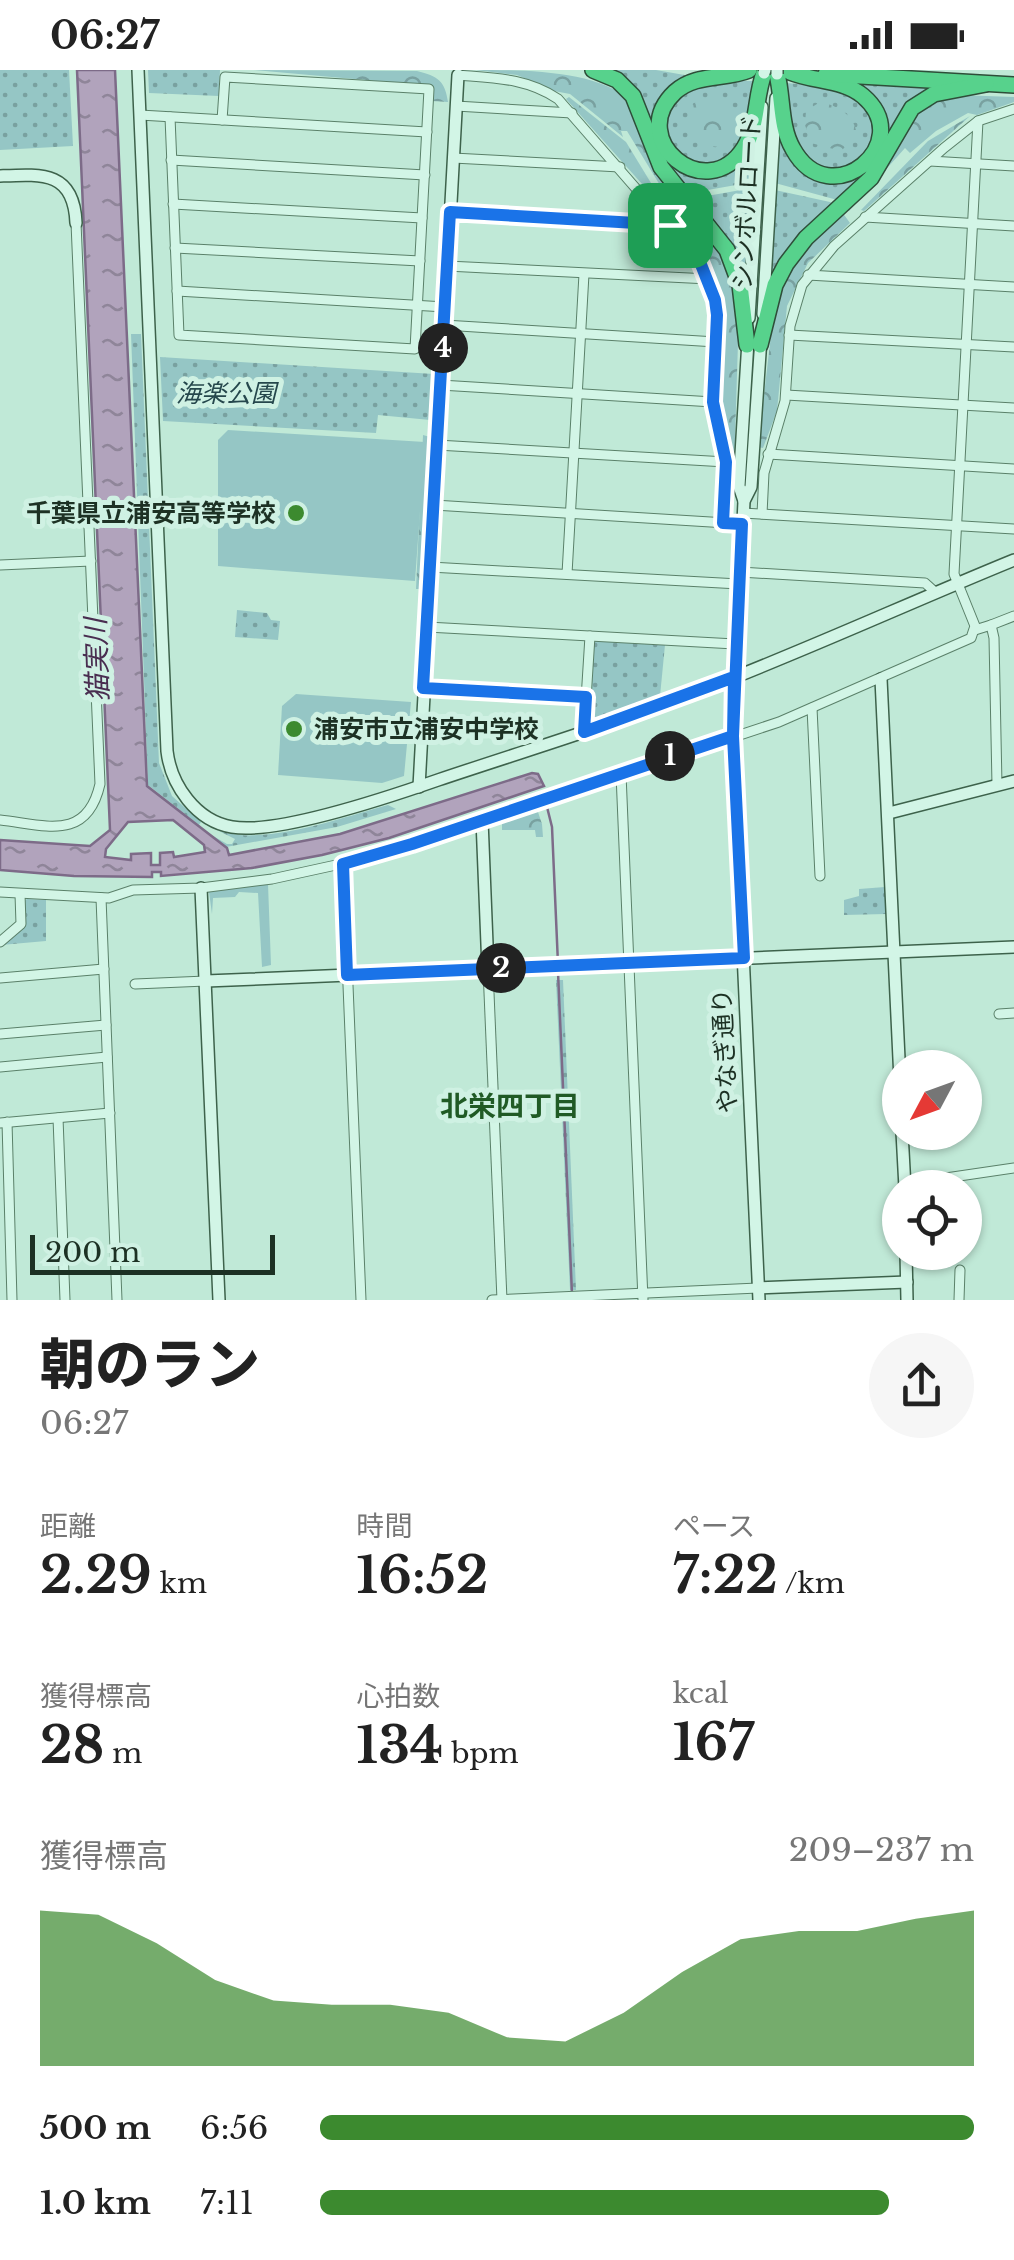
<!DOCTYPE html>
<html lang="ja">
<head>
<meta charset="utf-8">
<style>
	body { margin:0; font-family:"Libre Baskerville","Noto Sans JP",serif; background:#f6f6f6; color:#222; height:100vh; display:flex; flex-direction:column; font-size:38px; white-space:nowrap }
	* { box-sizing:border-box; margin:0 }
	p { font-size:32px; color:#767676 }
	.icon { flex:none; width:55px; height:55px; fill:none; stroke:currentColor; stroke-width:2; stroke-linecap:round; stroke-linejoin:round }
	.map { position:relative; height:1230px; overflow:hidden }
	.sheet { display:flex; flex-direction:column; background:#fff; flex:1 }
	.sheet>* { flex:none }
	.needle { width:65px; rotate:229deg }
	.controls { position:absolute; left:882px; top:980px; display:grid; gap:20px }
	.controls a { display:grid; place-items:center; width:100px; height:100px; border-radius:50%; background:#fff; box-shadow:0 2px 8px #0004; font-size:50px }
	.scale { position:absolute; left:30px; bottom:25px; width:245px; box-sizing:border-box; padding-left:10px; border:5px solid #1d3124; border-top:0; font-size:28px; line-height:35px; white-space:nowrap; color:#1d3124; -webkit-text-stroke:8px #cff1e3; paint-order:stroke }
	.pin { position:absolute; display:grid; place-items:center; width:85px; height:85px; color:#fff; margin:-42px; border-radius:20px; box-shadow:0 5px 15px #0006 }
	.km { position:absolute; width:50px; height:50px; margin:-25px; border-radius:50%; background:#222; color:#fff; font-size:28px; line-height:50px; text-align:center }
	.round { display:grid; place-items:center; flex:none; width:105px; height:105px; border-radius:52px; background:#f6f6f6 }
	.overview { display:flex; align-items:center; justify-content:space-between; height:170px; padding:0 40px }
	h1 { font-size:55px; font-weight:800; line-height:75px }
	.stats { display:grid; grid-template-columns:repeat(3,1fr); gap:15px; height:170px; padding:10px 40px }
	.stats div { display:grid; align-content:center }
	.stats b { font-size:50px; font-weight:800 }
	.stats small { font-size:28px; font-weight:400 }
	.stats p { font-size:28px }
	.chart { height:280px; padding:20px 40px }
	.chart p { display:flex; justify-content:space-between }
	.chart svg { width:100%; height:180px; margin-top:10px; fill:#3c8a2f; opacity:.7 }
	ul { padding:0 40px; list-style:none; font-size:32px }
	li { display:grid; grid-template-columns:160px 120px 1fr; align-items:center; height:75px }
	li i { height:25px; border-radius:12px; background:#3c8a2f }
	.status { display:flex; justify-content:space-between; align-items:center; height:70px; padding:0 50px; background:#fff; direction:ltr }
	.status svg { height:28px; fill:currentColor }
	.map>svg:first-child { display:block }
</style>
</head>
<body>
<div class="status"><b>06:27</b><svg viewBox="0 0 49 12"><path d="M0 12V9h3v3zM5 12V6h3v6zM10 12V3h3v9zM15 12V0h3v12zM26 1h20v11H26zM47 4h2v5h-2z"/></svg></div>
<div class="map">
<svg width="1014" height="1230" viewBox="0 0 1014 1230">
	<defs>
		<pattern id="grass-dots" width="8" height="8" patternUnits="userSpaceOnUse" patternTransform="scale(2.5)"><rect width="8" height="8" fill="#95c6c5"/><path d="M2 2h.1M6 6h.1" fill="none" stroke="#79a1a0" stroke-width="1.8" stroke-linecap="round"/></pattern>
		<pattern id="forest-crowns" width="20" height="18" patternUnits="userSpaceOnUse" patternTransform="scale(2.5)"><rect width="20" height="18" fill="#95c6c5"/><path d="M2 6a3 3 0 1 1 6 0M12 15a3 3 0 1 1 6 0" fill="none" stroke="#79a1a0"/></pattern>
		<pattern id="water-ripples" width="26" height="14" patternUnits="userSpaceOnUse" patternTransform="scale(2.5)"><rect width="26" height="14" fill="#b1a3bc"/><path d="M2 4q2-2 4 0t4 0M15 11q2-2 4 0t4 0" fill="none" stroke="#8f8599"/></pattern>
	</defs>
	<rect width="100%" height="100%" fill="#c0e9d7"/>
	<g fill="url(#grass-dots)">
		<polygon points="0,0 69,0 73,76 0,80"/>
		<polygon points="148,0 220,0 219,26 149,23"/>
		<polygon points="606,0 656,0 696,7 662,32 671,94 700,106 754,66 753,112 685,124"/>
		<path d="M717,11H753C749,58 750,64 716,96L694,97L666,71L669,36L692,17Z"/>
		<polygon points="841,12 912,15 935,20 841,131 775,113 781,68 788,82 843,111 884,59"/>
		<path d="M787,13C817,15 877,20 875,63C874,72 866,84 862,92L825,102L795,77Z"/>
		<polygon points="752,118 744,213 690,129"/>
		<polygon points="775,120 830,132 837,136 770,221"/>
		<polygon points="131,264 141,264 159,693 172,726 201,752 199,755 148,715"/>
		<polygon points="160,287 434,304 430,350 378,345 376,363 163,351"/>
		<polygon points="237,540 267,543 271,550 280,551 278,570 235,567"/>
		<polygon points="596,571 665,575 660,626 588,651 592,574"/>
		<path d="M388,735L396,739L337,757L226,777L208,763L227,774H232L235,769L211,757C252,781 343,747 388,735Z"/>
		<polygon points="885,817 886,844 844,845 844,830 859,826 859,819"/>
		<polygon points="27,829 46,830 46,871 1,875 24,856 23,832"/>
		<polygon points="556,910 563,910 576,1220 570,1220"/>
	</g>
	<g fill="url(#forest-crowns)">
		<path d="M254,0L417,1C438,6 445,11 448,32L432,31V16Z"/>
		<path d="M476,0C523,0 599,0 630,31C651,59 664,97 680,129L672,135L627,61H621L623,67L570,24L554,21L517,5Z"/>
		<polygon points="958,25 1014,27 1014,32 977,45 968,43 936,61 910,83 905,78 849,141 846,138 904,54 923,35"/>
		<polygon points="569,27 626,72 662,131 659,133 566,29"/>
		<path d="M703,28C722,32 736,41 739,61L723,77C699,78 686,59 688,37Z"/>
		<path d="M820,32C839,36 854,45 857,65L841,81L811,73L805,55L806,41Z"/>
		<polygon points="970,46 864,141 861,140 928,71"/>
		<polygon points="682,134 727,190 739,241 734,400 721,338 724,245 719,218 698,177 670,145"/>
		<polygon points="842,142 850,153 808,193 787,236 777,341 763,378 758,377 775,230 792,190"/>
		<polygon points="423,365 430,367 421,519 416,519"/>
		<polygon points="536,736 542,754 543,767 536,767 535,760 502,760 502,748"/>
	</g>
	<g fill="#95c6c5">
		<polygon points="228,360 425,372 415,511 218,496 218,370"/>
		<polygon points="296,624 411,632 404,706 382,713 278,705 282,636"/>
		<polygon points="268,814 271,895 262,897 258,823 239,822 235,827 213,828 212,844 209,822"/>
	</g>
	<path fill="url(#water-ripples)" stroke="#7d6b88" stroke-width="2.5" fill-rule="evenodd" d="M77,0H115L147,716L227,778L229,785L340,764L532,703L538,704L544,716L389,768L322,785L252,798L161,806V802H152V807L74,806L0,800V770L90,776L110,760ZM173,750L204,775L205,782L174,787L173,782L160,783V795H151V783L131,784V790L105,787L106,779L128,752Z"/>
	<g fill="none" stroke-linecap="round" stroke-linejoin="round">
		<g stroke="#7d6b88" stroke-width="2.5">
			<polyline points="547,737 552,757 558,894"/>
			<polyline points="558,902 572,1224"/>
		</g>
		<g stroke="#5a8069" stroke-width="11">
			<g id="street">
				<path d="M458,5C494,8 527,8 558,29L700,192L712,217L717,245L713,332L726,392L723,453"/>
				<polyline points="456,36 572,43"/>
				<polyline points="140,45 427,62"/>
				<polyline points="170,47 179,265 415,279 429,19 225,7 222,50"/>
				<polyline points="453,88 620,97"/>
				<polyline points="171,90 425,105"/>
				<polyline points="930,91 1014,96"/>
				<polyline points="173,134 422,148"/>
				<polyline points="450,142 671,155"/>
				<polyline points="865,147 1014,156"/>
				<polyline points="175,178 420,191"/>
				<polyline points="447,196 709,209"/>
				<polyline points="808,205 1014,217"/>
				<polyline points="177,221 445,237"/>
				<polyline points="444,255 716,272"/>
				<polyline points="789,265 1014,277"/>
				<polyline points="440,315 713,332"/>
				<polyline points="786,325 1014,338"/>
				<polyline points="437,375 726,392"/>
				<polyline points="768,384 1014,399"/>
				<polyline points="434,435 743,454"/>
				<polyline points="743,443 1014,459"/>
				<polyline points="762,444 764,403 785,331 790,256 802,215 834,176 944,78 978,51 1014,39"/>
				<polyline points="0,495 91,491"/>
				<polyline points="430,497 739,514"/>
				<polyline points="740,502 925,513 935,522"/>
				<polyline points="567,504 584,204"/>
				<polyline points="991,555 1014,546"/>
				<polyline points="427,557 735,574"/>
				<polyline points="975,560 991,555 994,568 997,715"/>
				<polyline points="423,618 586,627"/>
				<polyline points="812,638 820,806"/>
				<polyline points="584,661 590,566"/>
				<polyline points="621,704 643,1230"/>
				<path d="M0,750C45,755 87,772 100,714L76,153"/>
				<polyline points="343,794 361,1230"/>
				<polyline points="0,822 109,828 133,820 201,818 272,809 368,788 779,652 971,568 975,556 954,504 978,51"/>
				<polyline points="101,828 117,1230"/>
				<polyline points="0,872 21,854 20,824"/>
				<polyline points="488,899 502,1230"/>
				<polyline points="0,908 104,899"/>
				<polyline points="135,914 206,911"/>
				<polyline points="999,944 1014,943"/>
				<polyline points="0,964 106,955"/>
				<polyline points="0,997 107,987"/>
				<polyline points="58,1048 65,1230"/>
				<polyline points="7,1052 12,1230"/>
				<polyline points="0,1053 110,1043"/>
				<polyline points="905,1114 1014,1098"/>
				<polyline points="492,1230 758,1218"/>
				<polyline points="959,1230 960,1200"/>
			</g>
		</g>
		<g stroke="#3d624b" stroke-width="14">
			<g id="secondary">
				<path d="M138,0L167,681C171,715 196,751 232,757C277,765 392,726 438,710C527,680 618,653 705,619C809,579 911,532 1014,490"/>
				<path d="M0,106C42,104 74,101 76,153"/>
				<polyline points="763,244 776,28"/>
				<polyline points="749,248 762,37"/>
				<polyline points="744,431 739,416 748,271"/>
				<polyline points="881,609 900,1010"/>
				<polyline points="419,717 458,5"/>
				<polyline points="889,743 1014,711"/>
				<polyline points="482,750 488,899"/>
				<polyline points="201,818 219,1230"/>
				<polyline points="206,911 1014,877"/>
				<polyline points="902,1062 905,1118"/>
				<polyline points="906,1182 907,1230"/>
				<polyline points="758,1218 907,1212"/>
				<polyline points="759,1230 733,666 744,431 751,417 761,268"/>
			</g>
		</g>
		<g stroke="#2e4e39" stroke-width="18">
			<g id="highway">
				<polyline points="593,0 617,10 633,26 661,97 727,180 740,215 747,275"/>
				<path d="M749,0C725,10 696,3 675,22C625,69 706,137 744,78C758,56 755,27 764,3"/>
				<path d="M777,4C783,28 780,57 793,79C830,146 918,73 863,26C843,9 814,12 790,2"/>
				<polyline points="826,4 1014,15"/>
				<polyline points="760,275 775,215 786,194 806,168 871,108 912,38 934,24 986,14"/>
			</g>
		</g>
		<use href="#street" stroke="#d2f5e6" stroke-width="9"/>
		<use href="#secondary" stroke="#d2f5e6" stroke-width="11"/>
		<use href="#highway" stroke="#57d28c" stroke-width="15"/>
		<g stroke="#3d624b" stroke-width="14" stroke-linecap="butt">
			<g id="secondary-bridge">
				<polyline points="764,3 765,0"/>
				<polyline points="777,4 777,0"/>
			</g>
		</g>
		<use href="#secondary-bridge" stroke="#d2f5e6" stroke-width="11"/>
	</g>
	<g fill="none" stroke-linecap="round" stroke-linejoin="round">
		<g stroke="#fff" stroke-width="20">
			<polyline id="route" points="670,155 700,192 715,230 717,245 713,332 726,392 723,453 742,454 733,666 412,774 343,794 347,905 744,888 733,666 734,607 584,662 586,627 423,618 450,142 670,155"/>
		</g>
		<use href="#route" stroke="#1a73e8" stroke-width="12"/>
	</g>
	<g fill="#3c8a2f" stroke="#cff1e3" stroke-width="4">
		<circle cx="296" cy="443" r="10"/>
		<circle cx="294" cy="659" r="10"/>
	</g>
	<g text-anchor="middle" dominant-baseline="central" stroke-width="10" stroke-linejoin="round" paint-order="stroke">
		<g font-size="25" fill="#1d3124" stroke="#cff1e3">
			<text transform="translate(747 132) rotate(-87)">シンボルロード</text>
			<text transform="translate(725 981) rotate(-93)">やなぎ通り</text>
		</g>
		<g font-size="25" font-style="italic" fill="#25474c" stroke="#cff1e3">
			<text x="226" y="323">海楽公園</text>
		</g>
		<g font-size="25" font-weight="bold" fill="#1d3124" stroke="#cff1e3" text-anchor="end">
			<text x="276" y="443">千葉県立浦安高等学校</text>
			<text x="314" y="659" text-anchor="start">浦安市立浦安中学校</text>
		</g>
		<g font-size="28" font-style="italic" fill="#492d50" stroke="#cff1e3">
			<text transform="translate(97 590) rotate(-92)">猫実川</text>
		</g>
		<g font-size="28" font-weight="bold" fill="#205a25" stroke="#cff1e3">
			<text x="510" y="1036">北栄四丁目</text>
		</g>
	</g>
</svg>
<div class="controls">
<a><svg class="needle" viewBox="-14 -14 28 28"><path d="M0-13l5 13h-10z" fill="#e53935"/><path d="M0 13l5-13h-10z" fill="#767676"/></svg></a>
<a><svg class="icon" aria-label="locate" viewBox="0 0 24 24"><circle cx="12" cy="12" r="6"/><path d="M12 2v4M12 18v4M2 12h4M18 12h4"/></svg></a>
</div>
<div class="scale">200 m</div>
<div class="pin" style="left:670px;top:155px;background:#1e9e55"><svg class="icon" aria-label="arrive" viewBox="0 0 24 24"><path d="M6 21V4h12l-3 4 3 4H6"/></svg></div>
<b class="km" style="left:670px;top:686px">1</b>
<b class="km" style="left:501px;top:898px">2</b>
<b class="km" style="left:443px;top:278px">4</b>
</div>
<section class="sheet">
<div class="overview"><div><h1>朝のラン</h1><p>06:27</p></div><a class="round"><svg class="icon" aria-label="share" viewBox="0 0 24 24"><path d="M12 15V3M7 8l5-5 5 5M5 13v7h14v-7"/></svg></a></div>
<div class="stats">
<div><p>距離</p><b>2.29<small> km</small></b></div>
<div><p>時間</p><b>16:52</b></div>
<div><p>ペース</p><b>7:22<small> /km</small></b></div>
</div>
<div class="stats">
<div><p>獲得標高</p><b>28<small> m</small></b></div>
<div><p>心拍数</p><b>134<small> bpm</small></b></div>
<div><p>kcal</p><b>167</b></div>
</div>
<div class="chart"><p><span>獲得標高</span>209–237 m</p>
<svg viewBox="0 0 160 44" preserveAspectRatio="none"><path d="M0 44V6L10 7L20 14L30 23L40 28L50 29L60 29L70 31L80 37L90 38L100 31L110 21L120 13L130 11L140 11L150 8L160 6V44z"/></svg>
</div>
<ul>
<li><b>500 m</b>6:56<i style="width:100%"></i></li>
<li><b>1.0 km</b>7:11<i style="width:87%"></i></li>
</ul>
</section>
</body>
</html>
